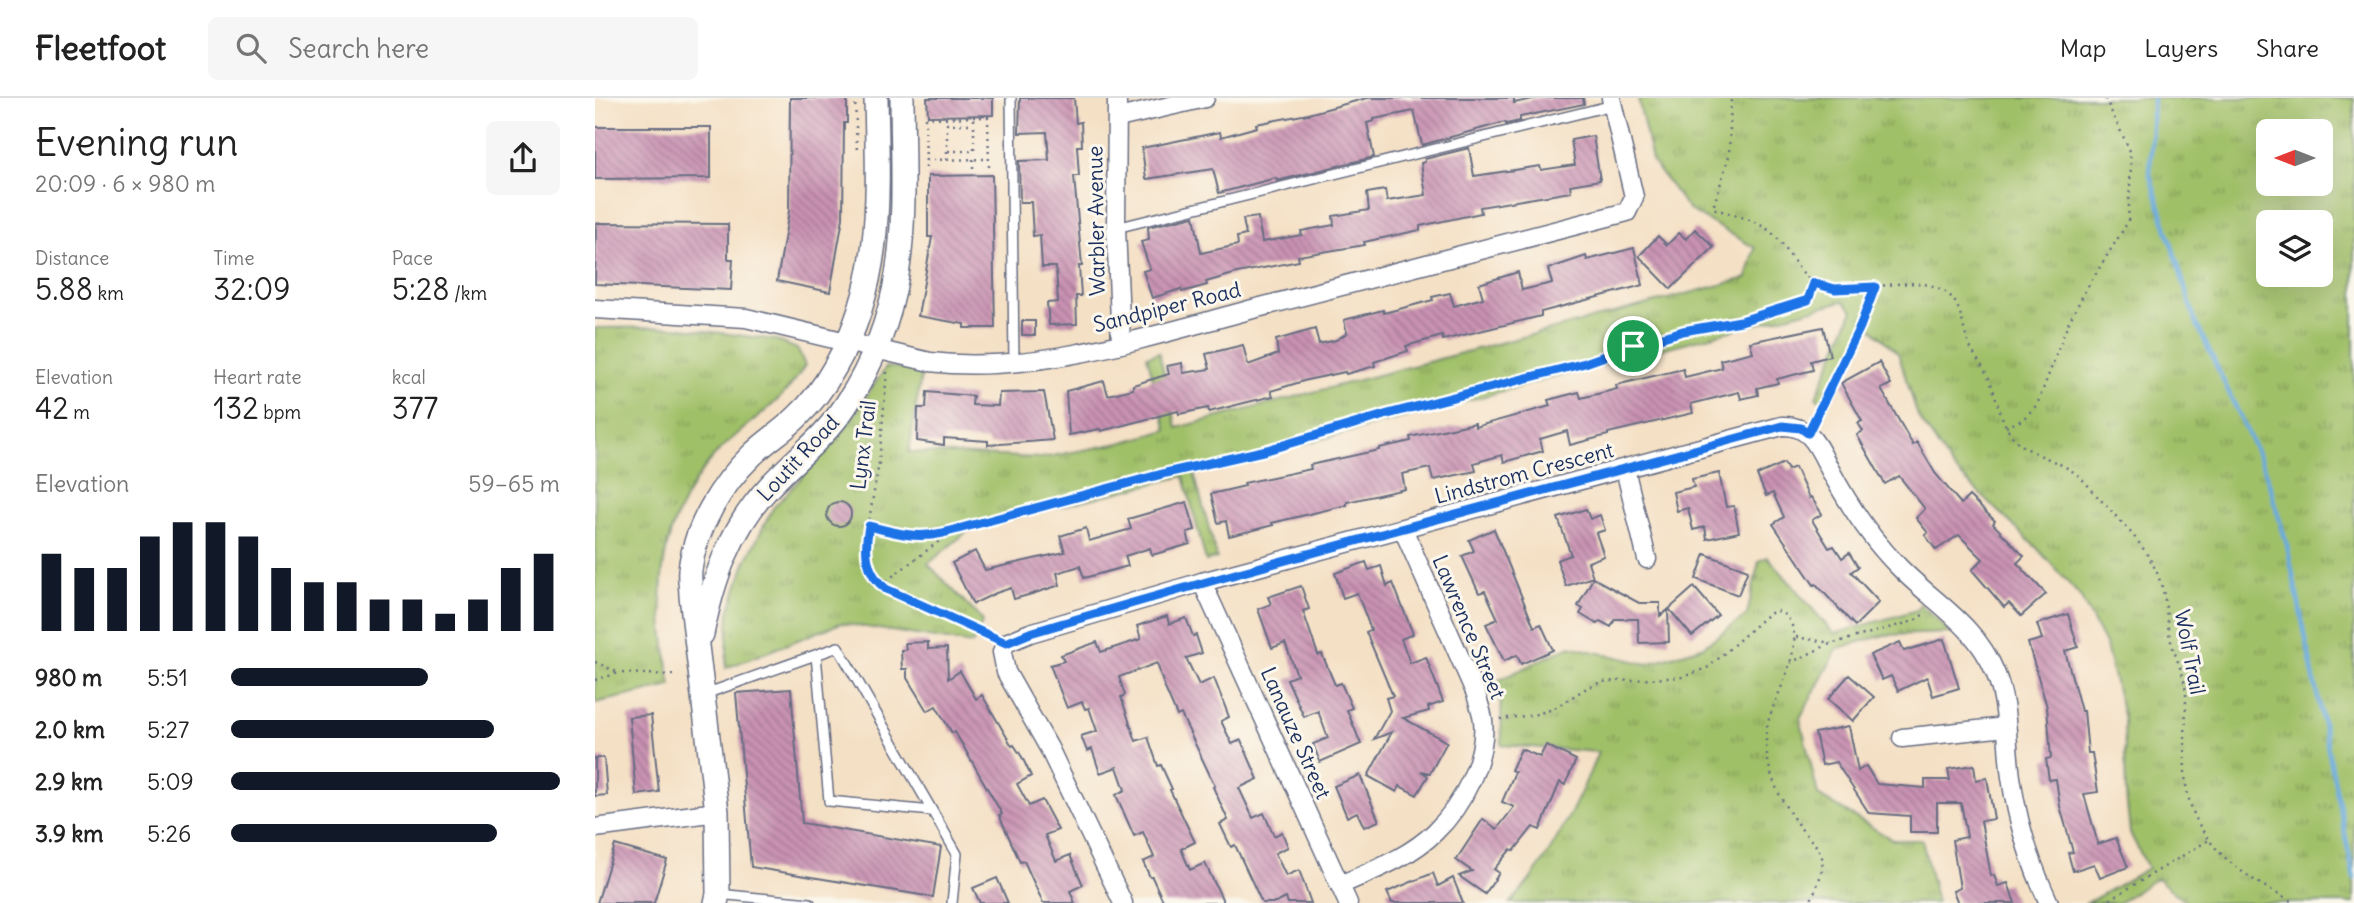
<!DOCTYPE html>
<html lang="en">
<head>
<meta charset="utf-8">
<style>
	body { margin:0; font-family:Delius,sans-serif; background:#f6f6f6; color:#222; height:100vh; display:flex; flex-direction:column; font-size:26px; white-space:nowrap }
	* { box-sizing:border-box; margin:0 }
	p { font-size:23px; color:#767676 }
	.icon { flex:none; width:38px; height:38px; fill:none; stroke:currentColor; stroke-width:2; stroke-linecap:round; stroke-linejoin:round }
	.map { position:relative; flex:1; overflow:hidden }
	.panel { display:flex; flex-direction:column; background:#fff; width:595px }
	.panel>* { flex:none }
	.needle { width:46px; rotate:270deg }
	.fabs { position:absolute; left:1661px; top:21px; display:grid; gap:14px }
	.fabs a { display:grid; place-items:center; width:77px; height:77px; border-radius:10px; background:#fff; box-shadow:0 7px 28px #0002; font-size:35px }
	.pin { position:absolute; display:grid; place-items:center; width:60px; height:60px; color:#fff; margin:-30px; border:4px solid #fff; border-radius:50%; box-shadow:0 2px 7px #0007 }
	.round { display:grid; place-items:center; flex:none; width:74px; height:74px; border-radius:10px; background:#f6f6f6 }
	.head { display:flex; align-items:center; justify-content:space-between; height:119px; padding:0 35px }
	h1 { font-size:38px; font-weight:600; line-height:52px }
	.stats { display:grid; grid-template-columns:repeat(3,1fr); gap:10px; height:119px; padding:7px 35px }
	.stats div { display:grid; align-content:center }
	.stats b { font-size:30px; font-weight:600 }
	.stats small { font-size:19px; font-weight:400 }
	.stats p { font-size:19px }
	.chart { height:196px; padding:14px 35px }
	.chart p { display:flex; justify-content:space-between }
	.chart svg { width:100%; height:126px; margin-top:7px; stroke:#111827; stroke-width:6 }
	ul { padding:0 35px; list-style:none; font-size:23px }
	li { display:grid; grid-template-columns:112px 84px 1fr; align-items:center; height:52px }
	li i { height:18px; border-radius:9px; background:#111827 }
	header { display:flex; align-items:center; gap:42px; box-sizing:border-box; height:98px; padding:0 35px; background:#fff; border-bottom:2px solid #e0e0e0 }
	header strong { font-size:33px }
	nav { display:flex; gap:38px; margin-inline-start:auto; font-size:24px }
	.search { width:490px; height:63px; background:#f6f6f6; display:flex; align-items:center; gap:18px; box-sizing:border-box; padding:0 24px; border-radius:10px; color:#767676; font-size:26px }
	main { display:flex; flex:1; min-height:0 }
	.map>svg:first-child { display:block }
</style>
</head>
<body>
<header>
<strong>Fleetfoot</strong>
<div class="search"><svg class="icon" aria-label="search" viewBox="0 0 24 24"><circle cx="10" cy="10" r="6"/><path d="M15 15l6 6"/></svg>Search here</div>
<nav><a>Map</a><a>Layers</a><a>Share</a></nav>
</header>
<main>
<section class="panel">
<div class="head"><div><h1>Evening run</h1><p>20:09 · 6 × 980 m</p></div><a class="round"><svg class="icon" aria-label="share" viewBox="0 0 24 24"><path d="M12 15V3M7 8l5-5 5 5M5 13v7h14v-7"/></svg></a></div>
<div class="stats">
<div><p>Distance</p><b>5.88<small> km</small></b></div>
<div><p>Time</p><b>32:09</b></div>
<div><p>Pace</p><b>5:28<small> /km</small></b></div>
</div>
<div class="stats">
<div><p>Elevation</p><b>42<small> m</small></b></div>
<div><p>Heart rate</p><b>132<small> bpm</small></b></div>
<div><p>kcal</p><b>377</b></div>
</div>
<div class="chart"><p><span>Elevation</span>59–65 m</p>
<svg viewBox="0 0 160 44" preserveAspectRatio="none"><path d="M5 44V17M15 44V22M25 44V22M35 44V11M45 44V6M55 44V6M65 44V11M75 44V22M85 44V27M95 44V27M105 44V33M115 44V33M125 44V38M135 44V33M145 44V22M155 44V17"/></svg>
</div>
<ul>
<li><b>980 m</b>5:51<i style="width:60%"></i></li>
<li><b>2.0 km</b>5:27<i style="width:80%"></i></li>
<li><b>2.9 km</b>5:09<i style="width:100%"></i></li>
<li><b>3.9 km</b>5:26<i style="width:81%"></i></li>
</ul>
</section>
<div class="map">
<svg width="1759" height="805" viewBox="0 0 1759 805">
	<defs>
		<pattern id="park-tufts" width="24" height="20" patternUnits="userSpaceOnUse" patternTransform="scale(1.75)"><rect width="24" height="20" fill="#a0c068"/><path d="M3 7l-1-3M5 7V3M7 7l1-3M15 17l-1-3M17 17v-4M19 17l1-3" fill="none" stroke="#829c59"/></pattern>
		<pattern id="building-back-hatch" width="6" height="6" patternUnits="userSpaceOnUse" patternTransform="scale(1.75)"><rect width="6" height="6" fill="#c992b2"/><path d="M-1 5l2 2M0 0l6 6M5-1l2 2" fill="none" stroke="#a27894"/></pattern>
	</defs>
	<rect width="100%" height="100%" fill="#fbf7ec"/>
	<filter id="ink" filterUnits="userSpaceOnUse"><feTurbulence type="fractalNoise" baseFrequency=".0143" numOctaves="2"/><feDisplacementMap in="SourceGraphic" scale="14" xChannelSelector="R" yChannelSelector="G"/><feConvolveMatrix kernelMatrix="1 2 1 2 8 2 1 2 1" color-interpolation-filters="sRGB"/></filter>
	<filter id="wash" filterUnits="userSpaceOnUse"><feTurbulence type="fractalNoise" baseFrequency=".00686" numOctaves="4" result="noise"/><feDisplacementMap in="SourceGraphic" scale="28" xChannelSelector="R" yChannelSelector="G"/><feGaussianBlur stdDeviation="1.57" result="paint"/><feColorMatrix in="noise" values="0 0 0 0 0 0 0 0 0 0 0 0 0 0 0 0 0 1.4 0 .05"/><feComposite in="paint" operator="in"/></filter>
	<g filter="url(#wash)">
		<rect width="100%" height="100%" fill="#f4e0c5"/>
		<g fill="url(#park-tufts)" stroke="#5e7863" stroke-width="2" fill-rule="evenodd">
			<path d="M1043,0H1759V805H1592L1562,780L1523,805H1492L1553,770L1535,735L1531,697L1529,621L1511,548L1485,498L1442,450L1358,370L1323,318L1303,255L1271,225L1232,307L1221,299L1258,212L1248,203L599,375L622,460L611,463L589,378L376,430L333,466L388,523L377,546L246,525L131,570L134,514L150,465L178,410L245,338L291,269L327,272L314,354L447,360L525,345L572,332L552,258L564,254L582,330L1152,180L1160,150L1093,111L1057,63ZM1673,33H1726V86H1673ZM1673,124H1726V177H1673Z"/>
			<path d="M80,229L181,242L202,251L210,267C188,305 161,318 130,347C99,376 75,421 69,464C62,505 70,548 76,588L0,605V230Z"/>
			<path d="M1173,459L1239,536L1322,512L1325,506L1356,535L1290,537L1243,550L1205,620L1223,697L1298,742H1327L1342,805H915C951,769 985,701 1003,654L907,647L906,607L900,584L975,548L1052,566L1107,549L1152,517L1164,463Z"/>
		</g>
		<g fill="none" stroke-linecap="round" stroke-linejoin="round">
			<polyline stroke="#69aadd" stroke-width="4.5" points="1558,0 1555,77 1600,222 1670,372 1692,447 1759,780"/>
		</g>
		<g id="blocks">
			<g fill="url(#building-back-hatch)">
				<polygon points="195,0 252,0 252,25 249,25 248,120 235,194 182,183 194,113"/>
				<polygon points="332,0 398,0 398,17 333,18"/>
				<polygon points="425,0 479,0 481,25 486,24 487,48 482,48 484,78 479,78 487,168 484,168 486,198 481,198 482,226 454,227 452,205 463,204 461,169 447,169 445,137 438,138 436,104 425,104 424,63 454,62 452,34 424,35"/>
				<polygon points="772,0 919,0 919,5 943,0 988,0 989,6 925,19 925,23 911,26 910,24 827,47 819,13 779,21 779,23 772,25 779,59 682,83 681,80 624,95 618,71 551,81 547,50 625,34 626,39 662,29 661,26 713,16"/>
				<polygon points="0,29 116,29 116,80 0,81"/>
				<polygon points="998,38 1005,82 975,87 976,94 885,109 886,115 825,128 825,132 769,144 770,147 703,158 704,163 642,175 611,184 612,187 587,194 586,191 557,200 548,173 555,171 546,144 554,142 553,129 599,118 606,155 643,147 642,139 651,137 648,121 663,119 667,144 707,137 706,133 739,127 738,118 774,112 772,95 790,92 792,103 831,97 826,65 830,64 830,61 874,50 879,78 945,68 946,72 980,67 976,42"/>
				<polygon points="397,77 400,230 369,230 369,226 323,218 337,139 333,139 333,78"/>
				<polygon points="1,125 133,126 133,161 138,161 136,192 0,186"/>
				<polygon points="1100,131 1119,149 1076,191 1044,158 1063,138 1072,147 1084,135 1091,141"/>
				<polygon points="1039,150 1048,187 946,214 946,218 848,242 847,238 811,248 813,253 779,264 780,268 751,276 750,274 712,282 676,293 678,298 649,305 614,314 613,310 584,316 583,313 506,333 505,331 474,337 471,293 509,283 513,297 538,291 538,287 574,276 572,268 587,265 588,275 615,271 611,256 648,247 653,267 683,256 681,242 720,231 724,246 741,242 752,235 749,222 788,212 789,215 838,202 837,199 855,195 859,208 888,200 884,186 923,174 927,192 957,185 953,171 991,158 992,162"/>
				<rect x="427" y="223" width="13" height="14"/>
				<polygon points="1228,229 1235,258 1216,263 1218,272 1182,281 1183,285 1162,290 1163,297 1146,301 1144,294 1096,306 1098,315 1013,335 1013,337 975,347 972,333 945,341 948,353 909,364 907,357 879,365 881,373 838,382 835,370 807,376 810,391 752,404 752,407 677,425 678,427 655,433 634,438 631,423 623,425 616,396 650,388 649,385 716,371 715,367 784,352 784,350 816,343 815,339 880,325 880,329 955,308 953,302 984,294 986,300 1022,291 1021,287 1088,271 1090,279 1127,270 1125,262 1158,254 1155,244"/>
				<polygon points="1284,264 1296,286 1286,291 1318,347 1322,344 1340,375 1366,406 1374,398 1400,423 1398,426 1429,458 1422,465 1451,496 1426,518 1414,505 1409,509 1377,472 1388,461 1364,437 1341,452 1330,437 1333,435 1321,420 1330,411 1304,378 1290,386 1262,337 1268,333 1263,325 1267,323 1246,285"/>
				<polygon points="332,294 378,298 377,307 403,308 404,295 449,294 458,342 393,347 393,343 349,340 349,347 322,343 323,310 331,310"/>
				<polygon points="1189,365 1193,372 1200,369 1214,400 1216,399 1227,416 1217,422 1234,450 1239,448 1247,460 1254,455 1263,469 1256,474 1284,504 1260,528 1221,486 1219,487 1178,426 1189,419 1178,395 1171,398 1162,377"/>
				<polygon points="1124,375 1131,409 1139,408 1144,434 1112,441 1110,429 1098,432 1093,410 1082,413 1078,394 1099,389 1097,381"/>
				<polygon points="592,404 600,432 592,434 595,446 557,457 555,450 530,458 533,468 489,480 485,468 462,475 465,487 437,496 419,501 416,490 401,495 378,506 357,465 380,453 390,472 470,454 465,438 491,430 494,443 536,431 533,421"/>
				<circle cx="244" cy="416" r="12"/>
				<polygon points="991,411 995,421 1005,417 1010,432 1001,435 1009,458 993,464 998,479 971,488 962,462 976,457 963,420"/>
				<polygon points="899,431 939,529 946,526 958,552 926,566 922,557 909,563 891,526 903,521 890,493 884,495 867,458 879,453 874,442"/>
				<polygon points="1110,456 1153,472 1143,497 1101,481"/>
				<polygon points="771,464 774,472 786,468 792,488 798,485 818,536 806,541 815,565 831,559 848,604 833,609 834,613 808,620 852,644 835,675 826,673 833,678 822,697 805,688 802,694 773,678 797,634 779,641 795,613 791,600 798,598 771,534 776,532 762,495 748,500 740,475"/>
				<polygon points="998,480 1044,505 1065,505 1065,518 1073,512 1074,544 1044,545 1043,521 1020,521 1016,529 1005,523 1002,526 985,516 988,511 983,508"/>
				<polygon points="706,488 714,511 708,513 723,557 727,556 740,587 746,585 757,610 752,612 766,646 725,664 718,646 733,640 723,613 709,619 692,581 702,577 690,545 677,550 663,511 676,506 673,499"/>
				<polygon points="1099,489 1123,517 1097,538 1074,511"/>
				<polygon points="1473,516 1483,549 1470,553 1486,613 1489,613 1493,655 1497,655 1503,694 1489,696 1503,746 1521,740 1533,769 1505,780 1499,766 1478,773 1473,755 1478,754 1465,708 1461,681 1454,682 1451,661 1456,660 1452,609 1433,545 1447,541 1442,526"/>
				<polygon points="572,518 574,526 591,520 598,538 601,537 607,555 591,560 604,587 619,580 634,619 626,623 637,646 646,642 663,681 644,690 658,720 669,715 679,738 687,734 693,749 680,755 691,778 704,772 716,805 693,805 691,800 681,805 667,805 640,747 636,749 625,726 633,722 618,689 620,688 586,616 582,618 569,588 562,565 524,579 530,597 526,599 541,643 553,639 563,668 566,667 577,691 575,692 600,744 586,751 595,772 610,765 629,805 569,805 557,779 555,779 548,764 559,759 548,734 539,738 521,697 530,692 522,669 505,675 497,651 492,653 486,638 502,633 494,610 490,611 487,604 472,610 455,567 469,563 466,557 502,544 506,554 546,541 542,528"/>
				<polygon points="1349,541 1364,590 1338,598 1332,579 1303,593 1296,578 1287,582 1275,557 1305,544 1309,553"/>
				<polygon points="333,544 333,551 352,550 353,581 365,573 381,601 387,597 417,648 419,647 427,659 436,678 422,686 434,708 447,702 463,732 450,737 461,763 475,757 488,787 475,793 480,805 448,805 429,763 425,764 404,717 407,716 360,634 357,635 341,608 332,613 312,580 312,571 307,571 306,552 311,552 310,545"/>
				<polygon points="1254,577 1279,599 1258,623 1233,601"/>
				<polygon points="196,591 207,725 346,749 338,799 156,769 141,595"/>
				<polygon points="56,617 64,694 41,697 34,619"/>
				<polygon points="1254,628 1263,673 1271,668 1282,686 1330,690 1330,682 1355,682 1353,671 1379,667 1381,682 1392,680 1399,721 1386,723 1396,778 1399,777 1403,788 1413,785 1420,805 1363,805 1358,793 1365,790 1357,742 1372,739 1366,705 1342,705 1342,734 1315,734 1315,718 1274,715 1241,664 1227,667 1220,635"/>
				<polygon points="951,647 981,662 970,687 965,684 945,732 938,729 919,753 916,751 899,771 904,775 890,796 864,778 877,773 861,762 888,721 902,731 919,709 907,704 920,674 916,672 926,651 945,659"/>
				<polygon points="0,660 9,660 12,697 0,698"/>
				<polygon points="765,677 784,723 769,729 762,714 752,719 739,688"/>
				<polygon points="20,747 72,762 59,805 2,805"/>
				<polygon points="838,775 843,788 858,780 868,805 797,805 792,794"/>
				<polygon points="402,780 413,805 385,805 378,790"/>
			</g>
		</g>
	</g>
	<g filter="url(#ink)">
		<use href="#blocks" fill-opacity="0" stroke="#676d82" stroke-width="2"/>
		<g fill="none" stroke-linecap="round" stroke-linejoin="round">
			<g stroke="#676d82" stroke-width="12">
				<g id="service">
					<polyline points="416,0 419,266"/>
					<polyline points="521,130 1018,7"/>
					<polyline points="221,557 234,703 337,713"/>
					<polyline points="110,596 243,549 362,756 357,805"/>
					<polyline points="123,796 215,805"/>
				</g>
			</g>
			<g stroke="#676d82" stroke-width="21">
				<g id="minor">
					<polyline points="522,0 521,130 526,246"/>
					<polyline points="523,20 610,0"/>
					<path d="M0,211L151,220L335,264C441,277 559,237 662,210C785,178 908,146 1032,114L1039,99L1016,0"/>
					<polyline points="1030,371 1052,461"/>
					<polyline points="607,484 753,805"/>
					<polyline points="1307,640 1411,629"/>
					<polyline points="0,730 122,714"/>
					<path d="M745,787C777,773 815,759 840,734C867,708 892,661 888,622C887,614 883,604 881,596L808,431"/>
					<path d="M528,805L454,650L411,574L407,554L411,545L435,535L607,484L1187,328C1215,327 1223,348 1234,370C1253,406 1275,440 1304,469C1338,504 1381,527 1400,574C1414,606 1411,644 1416,679C1422,723 1435,765 1454,805"/>
				</g>
			</g>
			<g stroke="#676d82" stroke-width="26">
				<g id="tertiary">
					<path d="M107,536C118,481 135,431 174,389C200,361 230,339 251,307C318,205 308,116 307,0"/>
					<path d="M121,805L123,796L122,714L96,498C96,490 94,480 95,472C100,429 127,386 157,357C171,343 188,333 202,319C217,305 230,287 240,269C289,184 283,94 281,0"/>
				</g>
			</g>
			<g stroke="#676d82" stroke-width="2.5" stroke-dasharray="2 5" stroke-linecap="butt">
				<polyline points="260,0 262,56"/>
				<polyline points="353,53 379,53 379,19"/>
				<polyline points="378,61 378,71"/>
				<polyline points="331,62 394,61"/>
				<polyline points="352,62 352,26 379,26"/>
				<polyline points="331,70 330,20 393,19 394,70"/>
				<path d="M1219,185C1257,204 1320,169 1353,196C1367,207 1367,229 1373,244C1378,257 1388,268 1394,281C1402,298 1404,319 1415,335C1428,355 1458,360 1477,373C1487,379 1495,390 1503,399C1527,425 1554,450 1565,483C1572,501 1571,522 1575,540C1580,559 1590,577 1591,596C1591,623 1589,649 1590,676C1594,744 1645,777 1700,805"/>
				<path d="M292,274L284,365L273,428L312,438L331,439L571,375L672,352L793,316L990,265L1078,235L1146,223L1213,202L1220,185C1199,171 1193,149 1176,134C1160,121 1137,117 1118,110L1134,58L1136,0"/>
				<polyline points="1219,323 1265,229 1280,189"/>
				<polyline points="1411,329 1427,322 1442,307 1473,226 1490,193 1533,124 1536,68 1535,53 1510,0"/>
				<path d="M273,428C269,451 270,469 286,487L359,432"/>
				<polyline points="286,487 395,538"/>
				<polyline points="1201,539 1236,545"/>
				<polyline points="0,564 24,575"/>
				<polyline points="1195,565 1232,547 1319,523 1332,514"/>
				<polyline points="0,582 24,575 79,577"/>
				<path d="M905,621L938,617L958,611L990,591L1006,584L1088,579L1114,569L1173,516L1183,513C1222,532 1179,597 1173,625C1171,632 1171,640 1171,647C1173,680 1188,708 1208,733C1215,742 1224,748 1227,759C1230,774 1220,791 1215,805"/>
				<polyline points="1509,805 1614,742"/>
			</g>
			<use href="#service" stroke="#fff" stroke-width="9"/>
			<use href="#minor" stroke="#fff" stroke-width="18"/>
			<use href="#tertiary" stroke="#fff" stroke-width="23"/>
		</g>
	</g>
	<g fill="none" stroke-linecap="round" stroke-linejoin="round" filter="url(#ink)">
		<g stroke="#fff" stroke-width="14">
			<path id="route" d="M1038,248L990,265L793,316L672,352L571,375L348,435C321,441 300,435 274,428C269,452 270,475 291,491L411,545L435,535C684,461 936,397 1187,328L1206,330L1213,335L1265,229L1280,189L1240,191L1219,185L1213,202L1146,223L1088,233L1038,248"/>
		</g>
		<use href="#route" stroke="#1a73e8" stroke-width="9"/>
	</g>
	<g text-anchor="middle" dominant-baseline="central" stroke-width="6" stroke-linejoin="round" paint-order="stroke">
		<g font-size="21" fill="#1b2f5e" stroke="#fbf7ec">
			<text transform="translate(501 123) rotate(-91)">Warbler Avenue</text>
			<text transform="translate(572 209) rotate(-14)">Sandpiper Road</text>
			<text transform="translate(268 347) rotate(-83)">Lynx Trail</text>
			<text transform="translate(203 360) rotate(-47)">Loutit Road</text>
			<text transform="translate(929 375) rotate(-15)">Lindstrom Crescent</text>
			<text transform="translate(874 529) rotate(67)">Lawrence Street</text>
			<text transform="translate(1595 554) rotate(79)">Wolf Trail</text>
			<text transform="translate(701 635) rotate(66)">Lanauze Street</text>
		</g>
	</g>
</svg>
<div class="fabs">
<a><svg class="needle" viewBox="-14 -14 28 28"><path d="M0-13l5 13h-10z" fill="#e53935"/><path d="M0 13l5-13h-10z" fill="#767676"/></svg></a>
<a><svg class="icon" aria-label="layers" viewBox="0 0 24 24"><path d="M12 4l9 5-9 5-9-5zM3 14l9 5 9-5"/></svg></a>
</div>
<div class="pin" style="left:1038px;top:248px;background:#1e9e55"><svg class="icon" aria-label="arrive" viewBox="0 0 24 24"><path d="M6 21V4h12l-3 4 3 4H6"/></svg></div>
</div>
</main>
</body>
</html>
